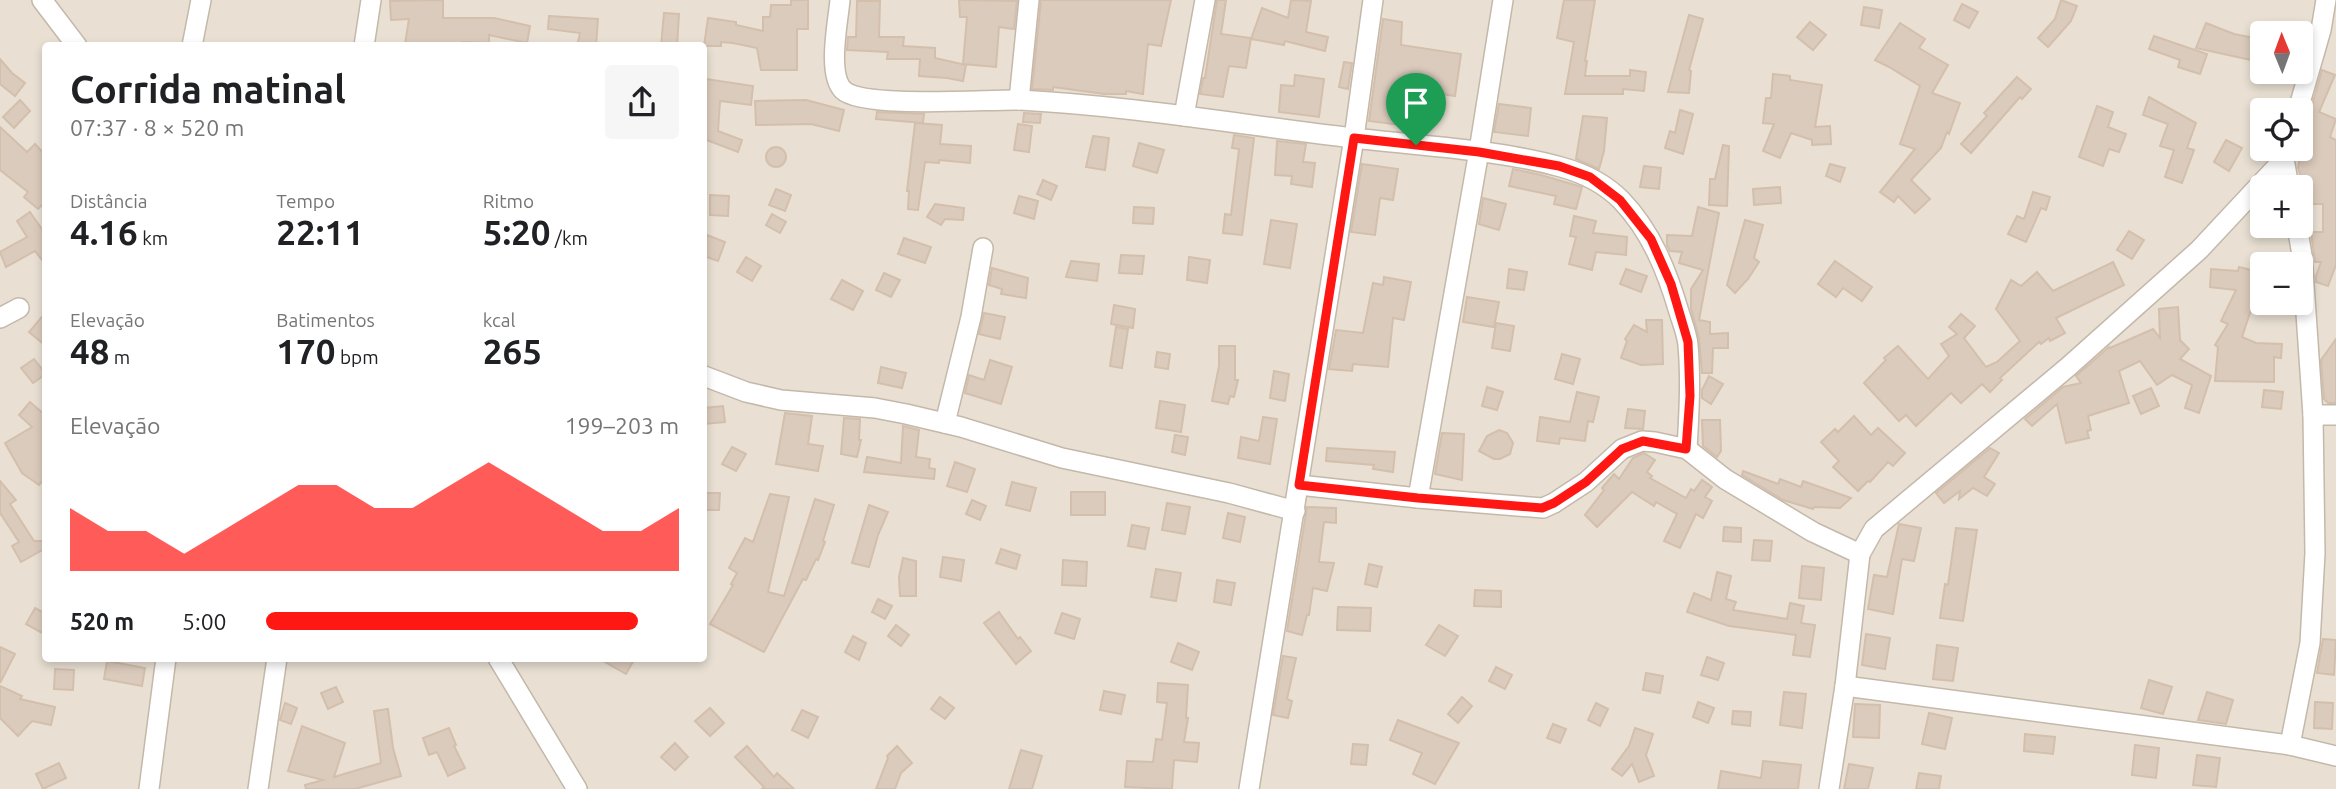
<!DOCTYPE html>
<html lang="pt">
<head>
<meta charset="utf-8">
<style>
	body { margin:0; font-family:Ubuntu,sans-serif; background:#f6f6f6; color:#202124; height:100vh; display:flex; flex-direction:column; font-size:26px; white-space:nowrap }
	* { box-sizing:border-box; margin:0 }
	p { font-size:23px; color:#757577 }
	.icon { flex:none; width:38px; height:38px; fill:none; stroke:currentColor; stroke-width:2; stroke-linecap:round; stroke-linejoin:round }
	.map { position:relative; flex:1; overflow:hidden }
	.details { position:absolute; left:42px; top:42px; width:665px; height:620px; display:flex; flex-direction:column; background:#fff; border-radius:7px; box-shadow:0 4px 10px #0003 }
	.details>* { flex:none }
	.needle { width:46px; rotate:359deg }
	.fabs { position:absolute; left:2250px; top:21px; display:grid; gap:14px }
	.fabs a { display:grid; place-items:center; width:63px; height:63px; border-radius:7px; background:#fff; box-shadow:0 4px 10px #0003; font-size:35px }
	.pin { position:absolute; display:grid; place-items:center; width:60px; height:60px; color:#fff; margin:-72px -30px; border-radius:50% 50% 50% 0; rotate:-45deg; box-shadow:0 0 7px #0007 }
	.pin .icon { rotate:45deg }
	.round { display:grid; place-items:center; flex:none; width:74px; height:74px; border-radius:7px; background:#f6f6f6 }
	.headline { display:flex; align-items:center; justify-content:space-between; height:119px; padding:0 28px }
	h1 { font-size:38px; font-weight:600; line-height:52px }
	.figures { display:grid; grid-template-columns:repeat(3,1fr); gap:10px; height:119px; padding:7px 28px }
	.figures div { display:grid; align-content:center }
	.figures b { font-size:35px; font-weight:600 }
	.figures small { font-size:19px; font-weight:400 }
	.figures p { font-size:19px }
	.chart { height:196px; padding:14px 28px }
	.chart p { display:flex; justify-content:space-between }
	.chart svg { width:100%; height:126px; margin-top:7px; fill:#ff1813; opacity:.7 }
	ul { padding:0 28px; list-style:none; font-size:23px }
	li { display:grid; grid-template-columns:112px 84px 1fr; align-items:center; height:52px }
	li i { height:18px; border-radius:9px; background:#ff1813 }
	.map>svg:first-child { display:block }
</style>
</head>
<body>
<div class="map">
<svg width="2336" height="789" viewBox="0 0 2336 789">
	<rect width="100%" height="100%" fill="#f5eee6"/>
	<path fill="#e9e0d3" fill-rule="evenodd" d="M0,0H2336V789H0ZM2263,33H2301V72H2263ZM46,46H704V658H46ZM2263,110H2301V149H2263ZM2263,187H2301V226H2263ZM2263,264H2301V303H2263Z"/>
	<g fill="#dbcbbd" stroke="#d3bfac" stroke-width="2">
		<polygon points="443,0 443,18 494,18 530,26 527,43 489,35 489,43 462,42 461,46 405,44 409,19 391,20 390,1"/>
		<polygon points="791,0 808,0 808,29 797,29 797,70 761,70 757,48 733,43 721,42 721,46 704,46 708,18 736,22 736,25 763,31 763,17 770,17 771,5 791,5"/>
		<polygon points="959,0 1017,1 1014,29 999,27 996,67 963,64 967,17 960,17"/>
		<polygon points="1041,0 1171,0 1161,46 1148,44 1143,94 1126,91 1126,94 1104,94 1053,87 1053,90 1032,89"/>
		<polygon points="1217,0 1226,0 1221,34 1251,38 1246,68 1229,66 1223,97 1200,94 1203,78 1205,78"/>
		<polygon points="1291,0 1311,1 1306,32 1328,37 1325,51 1285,41 1284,45 1251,39 1262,8 1288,18"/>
		<polygon points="1564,0 1595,0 1585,61 1587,61 1585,76 1630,76 1630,70 1646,72 1644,91 1623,89 1623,94 1565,94 1574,42 1557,38"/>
		<polygon points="2061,0 2077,6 2071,21 2048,47 2038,38 2055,19"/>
		<polygon points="857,1 880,1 879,37 904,37 903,46 935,48 935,58 966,65 963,81 947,78 919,76 920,59 887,59 888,52 847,50 848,37 856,37"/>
		<polygon points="1962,4 1978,12 1969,28 1954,20"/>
		<polygon points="1864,7 1882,10 1879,28 1861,25"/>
		<polygon points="664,13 679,14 677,46 661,46"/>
		<polygon points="1689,15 1703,19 1689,70 1691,71 1689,93 1668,92"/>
		<polygon points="549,16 598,19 596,46 577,46 580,33 548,29"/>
		<polygon points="1383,19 1402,22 1401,45 1461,54 1455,96 1423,91 1416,127 1369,121"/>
		<polygon points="1810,22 1826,35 1813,50 1797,37"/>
		<polygon points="1900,23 1925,39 1919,48 1948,65 1932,93 1960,103 1949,134 1947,132 1941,148 1911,180 1930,199 1915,213 1898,196 1894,202 1880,192 1915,149 1900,144 1920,86 1889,67 1875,60"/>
		<polygon points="2206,23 2234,34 2255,38 2251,60 2196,48"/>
		<polygon points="2154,36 2207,54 2200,74 2178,67 2180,60 2149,49"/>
		<polygon points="0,59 12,73 25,83 15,96 0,84"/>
		<polygon points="1344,62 1352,63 1348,89 1339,87"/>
		<polygon points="2322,70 2335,75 2319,112 2336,119 2330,137 2336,140 2336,265 2328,286 2316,282 2316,276 2321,262 2315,262 2311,232 2323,232 2323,204 2301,204 2301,177 2298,168 2301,151 2301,122 2310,113"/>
		<polygon points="1773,74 1790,76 1790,80 1822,85 1815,127 1830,126 1831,144 1812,145 1812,140 1791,133 1780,158 1763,151 1774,124 1763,123 1766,98 1771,98"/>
		<polygon points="1295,75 1324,79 1319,117 1279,112 1281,85 1294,86"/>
		<polygon points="2017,77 2031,89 2022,99 2020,97 1971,153 1961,144 1987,116 1984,113"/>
		<polygon points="706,79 753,86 751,105 720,101 718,131 742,140 738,152 704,139 704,90"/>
		<polygon points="2149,97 2196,123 2187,148 2194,150 2182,183 2165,177 2174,150 2160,146 2168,124 2143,115"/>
		<polygon points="20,100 30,111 14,128 3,117"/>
		<polygon points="806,100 844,110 839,131 811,124 756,125 755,101"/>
		<polygon points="1499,104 1531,108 1528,136 1494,132"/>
		<polygon points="2097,106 2113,112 2108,127 2126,134 2119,152 2109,149 2103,166 2079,157"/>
		<polygon points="1680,110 1693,114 1683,154 1665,148 1670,131 1675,133"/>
		<polygon points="877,112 924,114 923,123 876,119"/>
		<polygon points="1024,113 1041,114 1040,123 1023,122"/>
		<polygon points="1583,116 1607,118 1604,151 1599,169 1576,159"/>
		<polygon points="915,123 942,125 940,144 971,146 970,163 939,160 939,163 925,162 918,210 908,209 909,191 907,191"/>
		<polygon points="1018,124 1032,126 1029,152 1014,150"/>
		<polygon points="0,127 27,152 35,144 46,156 46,201 38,209 24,197 28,192 0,170"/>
		<polygon points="1234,135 1254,138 1242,235 1223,233 1225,214 1231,215 1239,149 1232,148"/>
		<polygon points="1093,136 1109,138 1105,170 1086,167"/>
		<polygon points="2226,140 2242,148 2229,171 2214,162"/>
		<polygon points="1277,141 1306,144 1303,162 1315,163 1312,187 1291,184 1292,176 1275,175"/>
		<polygon points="1139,143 1164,150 1157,173 1133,166"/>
		<polygon points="1723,145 1729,146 1727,206 1709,205 1710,179 1715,179"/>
		<circle cx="776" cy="157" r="10"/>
		<polygon points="1362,164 1398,169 1393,200 1380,198 1375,235 1351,232"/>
		<polygon points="1830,164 1845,168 1840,182 1826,176"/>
		<polygon points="1644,166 1661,168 1659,189 1640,187"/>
		<polygon points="1513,169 1541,175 1582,187 1576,209 1554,204 1556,196 1509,186"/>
		<polygon points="1043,180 1057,186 1051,200 1037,194"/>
		<polygon points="1780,187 1781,203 1754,205 1753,189"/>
		<polygon points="776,189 791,195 785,211 769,205"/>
		<polygon points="2033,192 2050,197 2046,210 2041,208 2026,242 2008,234 2017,216 2024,219"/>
		<polygon points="710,195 729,196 728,216 710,215"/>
		<polygon points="1019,196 1038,201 1034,219 1014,213"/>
		<polygon points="1483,198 1506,204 1499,230 1479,224"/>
		<polygon points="935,204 964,208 963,220 945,219 941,225 927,217"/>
		<polygon points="1134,207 1154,208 1153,224 1133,223"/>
		<polygon points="1698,207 1719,213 1699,320 1710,322 1710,334 1728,333 1728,348 1713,348 1712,373 1702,373 1699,338 1691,309 1691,289 1703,270 1679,263 1682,252 1670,251 1667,245 1667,235 1692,236"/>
		<polygon points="30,212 46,235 46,265 35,251 6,267 0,252 27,237 17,221"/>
		<polygon points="772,214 786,222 780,233 766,225"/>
		<polygon points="1574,216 1596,221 1593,233 1627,237 1626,255 1596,252 1592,270 1569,264 1576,237 1570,236"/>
		<polygon points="1271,220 1297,224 1290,268 1264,264"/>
		<polygon points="1745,220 1763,225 1754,258 1759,262 1748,279 1735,293 1727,285"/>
		<polygon points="2129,231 2144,240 2132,259 2117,250"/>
		<polygon points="707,235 725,242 718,261 704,256 704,246"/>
		<polygon points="904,238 931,247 925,263 898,254"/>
		<polygon points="1121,255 1144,256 1142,274 1119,273"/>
		<polygon points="746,257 761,266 752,281 737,272"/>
		<polygon points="1189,257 1210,260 1207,283 1187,280"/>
		<polygon points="1071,261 1099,264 1097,281 1066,277"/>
		<polygon points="1835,261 1872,287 1862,301 1843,288 1836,297 1818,284"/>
		<polygon points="2113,262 2124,285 2056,318 2065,333 2050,341 2049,338 2041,344 2039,342 2000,378 2002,380 1990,392 1982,384 1961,403 1951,393 1916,426 1906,415 1899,421 1864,383 1886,360 1884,358 1898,346 1928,379 1949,356 1941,344 1957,334 1949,327 1961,314 1975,326 1964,338 1986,367 1997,362 2020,341 1996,309 2011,280 2021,286 2037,272 2053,291"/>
		<polygon points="2239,267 2263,273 2263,306 2253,304 2242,337 2256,343 2282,344 2281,358 2274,357 2274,382 2215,381 2218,347 2215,345 2228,324 2221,321 2236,290 2210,287 2211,269 2238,271"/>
		<polygon points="992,268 1028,278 1026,298 1001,294 1002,289 989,285"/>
		<polygon points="1509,269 1527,272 1524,290 1507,288"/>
		<polygon points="1626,269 1647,276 1641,292 1620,284"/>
		<polygon points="884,273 900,280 891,297 876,290"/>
		<polygon points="1384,277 1411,282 1404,320 1393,318 1388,367 1353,364 1352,371 1329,369 1336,330 1363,333 1373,283 1383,285"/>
		<polygon points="842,280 863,291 853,310 831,299"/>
		<polygon points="1467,297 1499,302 1494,327 1463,322"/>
		<polygon points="1114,305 1135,309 1133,328 1111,324"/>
		<polygon points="2178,307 2180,340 2189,349 2180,359 2211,376 2199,413 2185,408 2192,385 2172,375 2157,385 2140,361 2119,371 2129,403 2088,416 2091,430 2087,431 2089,438 2066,443 2057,404 2032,426 2025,419 2063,387 2081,383 2076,376 2109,347 2110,348 2153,329 2160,338 2159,309"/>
		<polygon points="46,312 46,346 29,332"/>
		<polygon points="984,313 1005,317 1000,339 979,334"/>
		<polygon points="1646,320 1662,320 1663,364 1641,365 1621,358 1627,341 1625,339 1634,325 1647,332"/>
		<polygon points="1496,323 1514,326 1510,351 1492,348"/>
		<polygon points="1116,327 1128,329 1122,368 1110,366"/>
		<polygon points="2336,339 2336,403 2328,403 2324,399 2321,360"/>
		<polygon points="1219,346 1235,346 1235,380 1238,380 1234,397 1230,396 1228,404 1212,401 1219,366"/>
		<polygon points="1157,352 1170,354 1168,369 1155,367"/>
		<polygon points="1562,354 1580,359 1573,384 1555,379"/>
		<polygon points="34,359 46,374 33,383 21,368"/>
		<polygon points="990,360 1012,367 1001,404 965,393 969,375 984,380"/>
		<polygon points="881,367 906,373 902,388 878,383"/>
		<polygon points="1274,371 1289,374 1285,401 1270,398"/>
		<polygon points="1709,376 1723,384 1711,404 1702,398 1702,390"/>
		<polygon points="1487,387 1503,392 1497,410 1482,406"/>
		<polygon points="2151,388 2159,406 2141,414 2133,396"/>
		<polygon points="2264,390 2283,392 2281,409 2262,407"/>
		<polygon points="1577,392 1599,397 1593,422 1588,421 1585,441 1560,438 1559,444 1537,441 1540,417 1570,422"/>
		<polygon points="1160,401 1185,405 1181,432 1156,428"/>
		<polygon points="30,402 46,416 46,477 39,485 22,473 5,443 32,427 19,415"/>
		<polygon points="723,406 725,422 704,424 704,408"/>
		<polygon points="1628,409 1645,411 1643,429 1625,428"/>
		<polygon points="785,413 812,416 808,444 823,446 818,471 776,464"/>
		<polygon points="1854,416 1871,435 1878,428 1905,453 1893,466 1888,462 1870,482 1868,481 1858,491 1833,467 1839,461 1821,442 1835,429 1838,432"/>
		<polygon points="1263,417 1277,419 1270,464 1238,458 1241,437 1259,441"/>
		<polygon points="844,418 860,419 859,440 861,440 857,457 841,454"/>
		<polygon points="1702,420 1720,420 1721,451 1717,457 1703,446"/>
		<polygon points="903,426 919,430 916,457 930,459 929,468 935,469 934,479 864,472 867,457 901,463"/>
		<polygon points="1499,430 1507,433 1513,443 1510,454 1500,459 1494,459 1479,451 1487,436"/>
		<polygon points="1442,433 1464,434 1462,480 1435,474"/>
		<polygon points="1175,435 1188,437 1185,455 1172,452"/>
		<polygon points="732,447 746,454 736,471 722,464"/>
		<polygon points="1327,448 1395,452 1393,472 1373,469 1374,465 1326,461"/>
		<polygon points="1990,448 1999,453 1984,477 1995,484 1987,496 1973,488 1959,499 1960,491 1944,503 1936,493"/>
		<polygon points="1644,453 1655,460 1647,472 1652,476 1650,478 1686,498 1691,489 1694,491 1702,480 1712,487 1705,497 1712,501 1703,518 1696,514 1680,548 1664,541 1677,514 1656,502 1654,506 1632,492 1597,527 1585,515 1604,490 1602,488 1614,474 1619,479 1633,458"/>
		<polygon points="955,462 975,469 967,492 947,486"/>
		<polygon points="1743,471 1778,484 1780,479 1801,487 1803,481 1851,498 1840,508 1814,507 1813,509 1783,500 1742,475"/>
		<polygon points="0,481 16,500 10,504 34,541 46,541 46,548 21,562 12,546 19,542 0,513"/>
		<polygon points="1012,482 1036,488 1030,511 1006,505"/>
		<rect x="1071" y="492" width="34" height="23"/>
		<polygon points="704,493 720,493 719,510 704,510"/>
		<polygon points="770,494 789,497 768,592 784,596 815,499 834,505 823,541 825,542 818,560 816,559 806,580 803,579 764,652 710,624 733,585 731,584 737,573 729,568 745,538 753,542"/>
		<polygon points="972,500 986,506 980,520 966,514"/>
		<polygon points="1167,503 1190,507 1185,534 1162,530"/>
		<polygon points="869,505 888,512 878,535 869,567 852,563"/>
		<polygon points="1307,507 1336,508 1336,523 1324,522 1319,562 1334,563 1327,591 1313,588 1309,615 1307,615 1302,635 1287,631"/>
		<polygon points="1228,513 1245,517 1240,542 1223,538"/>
		<polygon points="1899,524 1921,528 1914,561 1902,559 1893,614 1868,609 1874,575 1887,577"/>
		<polygon points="1132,525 1149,528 1145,549 1128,546"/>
		<polygon points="1724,527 1741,528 1741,542 1723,541"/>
		<polygon points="1956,528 1977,530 1963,621 1940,618 1945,584 1948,585"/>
		<polygon points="1754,540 1772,541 1770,561 1752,560"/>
		<polygon points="1001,549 1020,555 1016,569 996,563"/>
		<polygon points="943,557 964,560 961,581 940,577"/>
		<polygon points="903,558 916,561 916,596 900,596 899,577"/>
		<polygon points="1063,560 1087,562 1086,586 1062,585"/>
		<polygon points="1369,564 1382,567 1377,587 1365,584"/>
		<polygon points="1802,566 1824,568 1821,600 1799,598"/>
		<polygon points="1156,569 1181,573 1176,601 1151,597"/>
		<polygon points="1717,572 1731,576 1726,599 1736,602 1733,610 1787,619 1790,603 1804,606 1801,623 1815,625 1810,657 1793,655 1796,635 1729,626 1687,612 1694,593 1711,600"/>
		<polygon points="1217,580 1235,583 1231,605 1214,602"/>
		<polygon points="1475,590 1501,591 1501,607 1474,606"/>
		<polygon points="878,599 892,606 885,619 872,612"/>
		<polygon points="1338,607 1371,608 1370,631 1337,630"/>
		<polygon points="35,608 46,614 46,635 26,624"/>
		<polygon points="999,612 1018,639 1020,637 1031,651 1016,664 984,623"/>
		<polygon points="1062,613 1080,619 1074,639 1055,633"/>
		<polygon points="896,625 909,635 901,646 888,636"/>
		<polygon points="1439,625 1458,636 1445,656 1426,645"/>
		<polygon points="1866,634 1890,638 1885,669 1862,665"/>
		<polygon points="853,636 866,643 859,660 845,652"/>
		<polygon points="2323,639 2336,640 2334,675 2317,673"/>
		<polygon points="1178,643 1199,652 1192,670 1171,662"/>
		<polygon points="1937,645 1958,648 1953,681 1933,679"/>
		<polygon points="0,647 15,654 0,683"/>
		<polygon points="1283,656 1296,658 1287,699 1292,701 1288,718 1273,715"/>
		<polygon points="1707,657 1724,663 1718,680 1701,675"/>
		<polygon points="598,658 635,658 626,674"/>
		<polygon points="107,661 145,668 142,686 104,679"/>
		<polygon points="1496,667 1512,675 1505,689 1489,681"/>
		<polygon points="55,669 74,670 73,690 54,689"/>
		<polygon points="1646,673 1663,676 1660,693 1643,690"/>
		<polygon points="2149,680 2172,687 2163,714 2141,708"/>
		<polygon points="1158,683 1188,685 1186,718 1188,718 1184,742 1199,743 1197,762 1174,760 1172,789 1125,787 1127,761 1153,762 1156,739 1162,740 1167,703 1157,702"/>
		<polygon points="0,686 22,696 20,699 55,707 51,725 32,721 18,736 0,718"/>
		<polygon points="336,687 343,702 328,709 321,693"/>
		<polygon points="1104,691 1125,695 1121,714 1100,710"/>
		<polygon points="1784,692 1806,694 1802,728 1780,725"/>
		<polygon points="2207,692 2233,700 2226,724 2198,720"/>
		<polygon points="940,697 954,708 945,719 931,709"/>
		<polygon points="1462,697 1472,706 1458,723 1448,714"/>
		<polygon points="1698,702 1714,708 1708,723 1693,717"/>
		<polygon points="2315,702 2333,703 2332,729 2314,728"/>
		<polygon points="285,703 297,708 291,724 280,720"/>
		<polygon points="1596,703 1608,709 1600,726 1588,720"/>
		<polygon points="1855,704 1880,705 1879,738 1853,737"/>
		<polygon points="710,708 724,723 710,736 695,721"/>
		<polygon points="388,709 393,748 401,776 355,789 306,789 305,785 323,780 288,771 302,726 345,743 334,777 381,763 374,711"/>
		<polygon points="802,710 818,717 808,738 792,730"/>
		<polygon points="1733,711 1751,712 1750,726 1732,724"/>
		<polygon points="1929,713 1952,718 1945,749 1922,744"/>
		<polygon points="1398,720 1459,743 1435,784 1413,774 1422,753 1390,740"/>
		<polygon points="1553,724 1566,729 1560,743 1547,738"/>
		<polygon points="449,728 456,745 454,746 465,768 448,776 437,752 429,755 423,738"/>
		<polygon points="1635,728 1653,734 1646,755 1654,776 1639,782 1632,764 1622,776 1612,769 1629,746"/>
		<polygon points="2025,734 2055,737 2053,754 2024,751"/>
		<polygon points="675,743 688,757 675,770 661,757"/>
		<polygon points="1353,744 1368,745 1366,765 1351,764"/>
		<polygon points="2135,745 2159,748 2156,778 2132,775"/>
		<polygon points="747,746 774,777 777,773 794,789 762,789 764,787 735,757"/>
		<polygon points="897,746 912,763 901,773 895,789 876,789 888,758 887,756"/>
		<polygon points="1021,750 1042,756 1032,789 1009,789"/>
		<polygon points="2197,755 2220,758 2216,787 2193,785"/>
		<polygon points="1763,761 1801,765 1798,789 1718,789 1721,771 1761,778"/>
		<polygon points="59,763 66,778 43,789 36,774"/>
		<polygon points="1849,764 1873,768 1868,789 1844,789"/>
		<polygon points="1919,773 1941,776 1939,789 1916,789"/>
	</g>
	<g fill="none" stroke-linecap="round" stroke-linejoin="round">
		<g stroke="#c4b8aa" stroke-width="22">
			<g id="street">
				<polyline points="42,0 77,46"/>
				<path d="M840,0C838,22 827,74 843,90C863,109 989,99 1020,100C1132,106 1243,125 1354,138C1421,146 1496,149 1561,167C1583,173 1604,183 1621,200C1651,231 1667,271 1679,312C1682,322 1687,334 1688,345C1691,380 1689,414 1687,449"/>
				<polyline points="192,46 201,0"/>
				<polyline points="364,46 371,0"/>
				<polyline points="1019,100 1029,0"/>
				<polyline points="2298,110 2321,30 2326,0"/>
				<polyline points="1184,116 1205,0"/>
				<polyline points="2284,159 2289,187"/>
				<polyline points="2297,226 2302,255 2313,415 2336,415"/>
				<polyline points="0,318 19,308"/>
				<polyline points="704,376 746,392 781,400 875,408 906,414 961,427 1062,458 1229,493 1295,511"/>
				<polyline points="945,423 971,317 983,248"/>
				<polyline points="1299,485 1418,498 1479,151 1503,0"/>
				<polyline points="1418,498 1543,508 1554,503 1586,482 1622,449 1642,441 1655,442 1687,449 1725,479 1813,532 1860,554"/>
				<polyline points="498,658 577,789"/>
				<polyline points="1845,686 2290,745 2336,756"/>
				<polyline points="2290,745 2310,643 2315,553 2313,415"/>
				<polyline points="149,789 166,658"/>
				<polyline points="258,789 277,658"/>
				<polyline points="1249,789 1354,138 1373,0"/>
				<polyline points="1829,789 1845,686 1860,554 1874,529 2068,367 2199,250 2284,159 2287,149"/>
			</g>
		</g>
		<use href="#street" stroke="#fff" stroke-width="19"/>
	</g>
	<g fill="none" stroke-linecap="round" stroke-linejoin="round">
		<g stroke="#fff" stroke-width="14">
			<polygon id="route" points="1354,138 1479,152 1559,166 1590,177 1620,200 1651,239 1671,284 1688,342 1690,396 1686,449 1643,441 1622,449 1586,482 1554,503 1542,508 1418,498 1299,485"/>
		</g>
		<use href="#route" stroke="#ff1813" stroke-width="9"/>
	</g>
</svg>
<div class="fabs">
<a><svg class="needle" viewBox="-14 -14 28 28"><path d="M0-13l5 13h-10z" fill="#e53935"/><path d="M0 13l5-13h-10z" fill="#757577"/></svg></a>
<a><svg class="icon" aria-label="locate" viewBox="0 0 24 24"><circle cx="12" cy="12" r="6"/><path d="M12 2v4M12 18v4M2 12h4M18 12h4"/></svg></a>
<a>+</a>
<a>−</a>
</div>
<div class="pin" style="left:1416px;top:145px;background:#1e9e55"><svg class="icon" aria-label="arrive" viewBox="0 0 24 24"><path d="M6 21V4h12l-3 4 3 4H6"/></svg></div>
<section class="details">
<div class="headline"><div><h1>Corrida matinal</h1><p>07:37 · 8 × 520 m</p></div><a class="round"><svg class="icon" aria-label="share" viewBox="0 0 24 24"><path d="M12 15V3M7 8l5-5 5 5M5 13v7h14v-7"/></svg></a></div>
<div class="figures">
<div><p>Distância</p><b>4.16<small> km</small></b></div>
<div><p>Tempo</p><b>22:11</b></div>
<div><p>Ritmo</p><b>5:20<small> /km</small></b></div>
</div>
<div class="figures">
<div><p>Elevação</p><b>48<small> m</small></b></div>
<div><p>Batimentos</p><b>170<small> bpm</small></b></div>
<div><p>kcal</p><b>265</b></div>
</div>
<div class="chart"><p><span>Elevação</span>199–203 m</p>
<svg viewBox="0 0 160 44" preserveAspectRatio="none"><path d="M0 44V22L10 30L20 30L30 38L40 30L50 22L60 14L70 14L80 22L90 22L100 14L110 6L120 14L130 22L140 30L150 30L160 22V44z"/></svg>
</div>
<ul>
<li><b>520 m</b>5:00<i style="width:90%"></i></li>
</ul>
</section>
</div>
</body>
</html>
